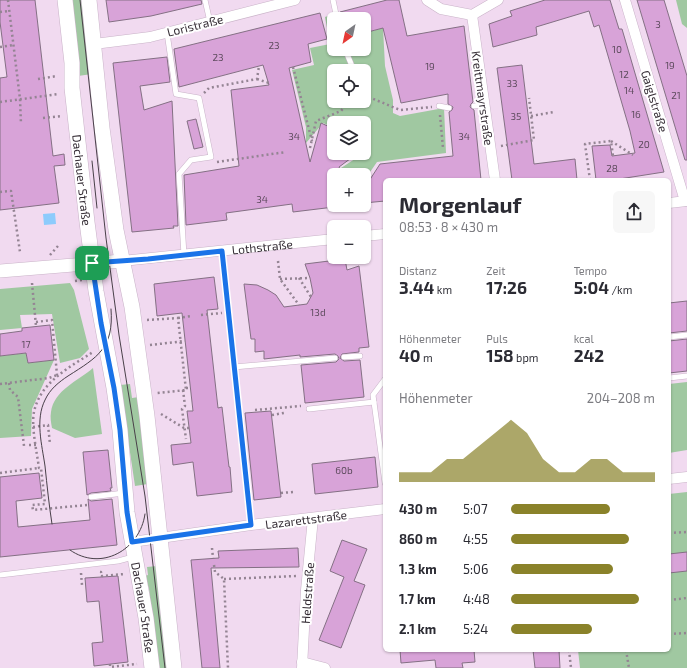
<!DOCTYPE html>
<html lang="de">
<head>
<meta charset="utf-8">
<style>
	body { margin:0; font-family:"Exo 2",sans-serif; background:#f7f7f7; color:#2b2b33; height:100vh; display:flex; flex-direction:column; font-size:15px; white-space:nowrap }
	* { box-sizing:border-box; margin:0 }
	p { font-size:13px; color:#7c7c81 }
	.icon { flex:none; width:22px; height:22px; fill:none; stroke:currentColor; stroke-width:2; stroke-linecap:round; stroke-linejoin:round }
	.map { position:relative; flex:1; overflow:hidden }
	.panel { position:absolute; left:383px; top:178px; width:288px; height:474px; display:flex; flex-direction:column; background:#fff; border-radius:6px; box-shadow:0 1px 3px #0004 }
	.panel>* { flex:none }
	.needle { width:26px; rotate:213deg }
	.fabs { position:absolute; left:327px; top:12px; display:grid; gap:8px }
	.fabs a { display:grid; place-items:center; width:44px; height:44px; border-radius:6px; background:#fff; box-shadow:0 1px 3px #0004; font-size:20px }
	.pin { position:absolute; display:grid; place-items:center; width:34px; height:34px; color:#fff; margin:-17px; border-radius:8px; box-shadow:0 2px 6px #0006 }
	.round { display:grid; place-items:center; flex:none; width:42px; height:42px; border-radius:6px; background:#f7f7f7 }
	.headline { display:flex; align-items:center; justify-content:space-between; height:68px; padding:0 16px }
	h1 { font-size:22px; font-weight:700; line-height:30px }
	.metrics { display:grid; grid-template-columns:repeat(3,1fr); gap:6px; height:68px; padding:4px 16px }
	.metrics div { display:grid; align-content:center }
	.metrics b { font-size:17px; font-weight:700 }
	.metrics small { font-size:11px; font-weight:400 }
	.metrics p { font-size:11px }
	.chart { height:112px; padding:8px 16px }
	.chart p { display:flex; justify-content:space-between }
	.chart svg { width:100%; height:72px; margin-top:4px; fill:#8a822a; opacity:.7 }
	ul { padding:0 16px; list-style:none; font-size:13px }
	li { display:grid; grid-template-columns:64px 48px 1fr; align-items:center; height:30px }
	li i { height:10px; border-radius:5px; background:#8a822a }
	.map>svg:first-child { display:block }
</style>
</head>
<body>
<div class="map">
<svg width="687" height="668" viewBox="0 0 687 668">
	<rect width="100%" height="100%" fill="#f1daf0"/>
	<g fill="#a0c8a1" fill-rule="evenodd">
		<polygon points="71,0 83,0 92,74 78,76"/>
		<polygon points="676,0 687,0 687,28 682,24"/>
		<path d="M341,12L342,19H334V49H364V33L383,28L385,66L393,100V113L400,116L444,108L446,153L377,162L368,175L364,177V175H344L341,168L364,153L365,146L364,145V123H334V128L323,123L306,143V127L292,70L314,65L310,48L330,44L325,17ZM334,71H364V101H334Z"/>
		<polygon points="70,283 74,290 89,349 80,358 60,363 52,314 20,315 22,328 0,330 0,289"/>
		<polygon points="26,353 28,363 54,360 32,409 31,436 0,438 0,356"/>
		<path d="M93,368L102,434L75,438L52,428C51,423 50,417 51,412C54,390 78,381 93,368Z"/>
		<polygon points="687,382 687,450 669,453 669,384"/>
		<polygon points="130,384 132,398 139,397 148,484 135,486 120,385"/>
		<polygon points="687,492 687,668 580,668 578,650 669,650 669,494"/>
		<polygon points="157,566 169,668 158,668 149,589 145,576 148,575 147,567"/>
	</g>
	<polygon fill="#8dcbfc" points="55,213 56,224 44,225 43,214"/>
	<g fill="#d8a3d8" stroke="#847084">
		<polygon points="0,0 35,0 53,156 64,154 65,165 54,166 59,203 0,210 0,78 7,77 0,22"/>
		<polygon points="106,0 201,0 202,4 151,16 109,22"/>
		<polygon points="387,0 399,0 407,36 464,26 473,102 471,104 470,107 474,110 481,180 385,180 385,201 364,203 364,181 369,181 380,164 453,156 449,112 452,110 453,107 448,104 448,94 401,103 383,28 364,33 364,19 341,19 340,12"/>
		<polygon points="545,0 610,0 619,29 622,29 664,172 613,180 596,180 592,146 610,145 612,156 635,153 630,131 599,25 594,27 589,11 536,27 537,35 493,47 489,24 512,16 510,11"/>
		<polygon points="637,0 664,0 687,76 687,160 685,160"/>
		<polygon points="320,13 327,39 308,44 311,62 289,68 310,162 321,123 334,129 334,153 358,153 339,167 343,175 334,175 334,207 293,212 292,204 226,213 227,220 186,225 184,175 239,166 231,90 269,85 263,65 179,87 174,49"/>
		<polygon points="167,57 170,82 140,86 144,110 172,101 178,226 173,226 174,228 132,232 113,63"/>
		<polygon points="522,65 534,164 575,159 577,180 512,180 497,68"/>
		<polygon points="196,119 203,147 194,149 187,121"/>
		<polygon points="345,259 347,270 359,266 369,347 359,348 359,352 342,354 340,358 344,361 360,360 364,397 305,403 301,365 336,362 339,359 338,356 335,354 300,357 300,355 264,359 264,351 255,352 255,339 251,339 244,284 257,285 268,290 276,295 284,307 307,304 313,293 310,278 305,264"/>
		<polygon points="214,277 218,309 207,310 218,408 222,407 229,467 230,467 232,492 197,496 193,462 173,465 171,445 191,443 187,411 193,411 182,313 157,316 154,284"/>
		<polygon points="687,301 687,331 669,333 669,303"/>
		<polygon points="50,325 54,360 28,363 26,353 0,356 0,334 22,331 22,328"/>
		<polygon points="687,339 687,371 669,373 669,341"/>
		<polygon points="271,411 281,497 254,500 245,413"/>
		<polygon points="108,450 112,488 110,488 111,491 91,493 87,495 83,452"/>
		<polygon points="375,457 378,487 315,494 312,464"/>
		<polygon points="39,473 42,498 16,501 18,527 90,520 88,499 91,501 112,499 117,545 0,557 0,477"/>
		<polygon points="342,540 367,549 354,581 365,585 341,648 319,640 344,577 330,571"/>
		<polygon points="298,548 299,567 211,568 220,668 202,668 191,560 219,558 218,551"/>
		<polygon points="687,552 687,571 669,573 669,554"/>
		<polygon points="118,576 128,662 94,666 92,643 103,642 99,601 87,602 85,578"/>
		<polygon points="400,650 474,650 475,662 462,663 463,668 436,668 435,660 401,663"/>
		<polygon points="533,650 559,650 560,668 535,668"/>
	</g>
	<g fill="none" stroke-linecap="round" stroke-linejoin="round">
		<g stroke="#c9b3c8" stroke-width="6">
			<g id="service">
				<polyline points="205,0 210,22"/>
				<polyline points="333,0 337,19"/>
				<polyline points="167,33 176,94 199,98 211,157 191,160 179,174 184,255"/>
				<polyline points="345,49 354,71"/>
				<polyline points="439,106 449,108"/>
				<polyline points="474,106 484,105"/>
				<polyline points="222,251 251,525"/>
				<polyline points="669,337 687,335"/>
				<polyline points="344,357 360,356"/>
				<polyline points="234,367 335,358"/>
				<polyline points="669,378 687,376"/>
				<polyline points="385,379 373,395 385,483"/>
				<polyline points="309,409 374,402"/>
				<polyline points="91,497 124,493"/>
				<polyline points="0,575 118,561 133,557"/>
			</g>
		</g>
		<g stroke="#c9b3c8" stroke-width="11">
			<g id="minor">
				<polyline points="427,0 441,9 472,15 498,0"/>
				<polyline points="625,0 685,201"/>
				<polyline points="472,15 495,180"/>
				<polyline points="94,44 150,37 295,0"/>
				<polyline points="669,203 687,201"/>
				<polyline points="364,236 385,234"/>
				<path id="s1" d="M122,261L334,239"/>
				<polyline points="669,479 687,477"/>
				<polyline points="132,542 251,525 385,509"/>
				<polyline points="302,662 325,668"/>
				<polyline points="302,668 306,590 313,518"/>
			</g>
		</g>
		<g stroke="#c9b3c8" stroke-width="14">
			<polyline id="tertiary" points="0,271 122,261"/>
		</g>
		<g stroke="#c9b3c8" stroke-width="16">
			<g id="secondary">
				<path id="s2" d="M65,0L72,63V88L87,222L96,291L114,388L120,430L127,512L146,618L152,668"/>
				<polyline points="89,0 102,128 116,230 132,307 147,416 174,668"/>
			</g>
		</g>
		<g stroke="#948493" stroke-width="2.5" stroke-dasharray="2 3" stroke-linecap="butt">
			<polyline points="8,0 20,99 21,124"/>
			<polyline points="0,12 9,11"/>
			<polyline points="0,47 13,45"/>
			<polyline points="293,67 312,141"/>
			<polyline points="38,79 57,76"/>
			<polyline points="257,79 269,83"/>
			<polyline points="204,93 209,88 257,79 259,66"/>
			<polyline points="364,95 400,110 432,107"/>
			<polyline points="0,102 59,94"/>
			<polyline points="440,115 443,148"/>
			<polyline points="531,116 554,112"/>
			<polyline points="43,118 62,116"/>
			<polyline points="611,141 633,155"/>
			<polyline points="501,146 534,140 529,98"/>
			<polyline points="310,148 316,121 341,111 349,101"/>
			<polyline points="217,162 286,152"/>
			<polyline points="590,180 585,144 611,141 613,156"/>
			<polyline points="0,192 11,191 20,252"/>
			<polyline points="50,255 58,246"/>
			<polyline points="278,261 280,279 299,305"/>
			<polyline points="299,278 311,297"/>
			<polyline points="280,279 310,278"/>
			<polyline points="75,281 82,280"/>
			<polyline points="32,283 36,326"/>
			<polyline points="201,315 222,313"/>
			<polyline points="178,318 191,316"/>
			<polyline points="147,320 178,318 186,390 157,393"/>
			<polyline points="36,322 52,320 57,375"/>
			<polyline points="150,345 185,341"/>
			<polyline points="9,383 10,390 18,397 24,446"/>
			<polyline points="0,384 49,378 57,375"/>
			<polyline points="186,388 191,388"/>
			<polyline points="183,390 185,406 182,409 186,439"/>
			<polyline points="255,410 301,406"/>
			<polyline points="161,414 184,428 189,428"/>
			<polyline points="272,415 284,413"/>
			<polyline points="33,427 48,425 50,444"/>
			<polyline points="29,445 36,445"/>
			<polyline points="0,473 39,468"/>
			<polyline points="281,493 293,492"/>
			<path d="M87,505L33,510L32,505L45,504L41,468H39C37,453 31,426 34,412C40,382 70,367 93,352"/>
			<polyline points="669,533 687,532"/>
			<polyline points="212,548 213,558"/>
			<polyline points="214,565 215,572 224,579 228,668"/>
			<polyline points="100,572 101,572 102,576"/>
			<polyline points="81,573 82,585"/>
			<polyline points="102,577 102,576 125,574"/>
			<polyline points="224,579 297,576"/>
			<polyline points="669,600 687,598"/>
			<polyline points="669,634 687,633"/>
			<polyline points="569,650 571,668"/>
			<polyline points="626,650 629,668"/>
			<polyline points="110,664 110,667 137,664"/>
		</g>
		<use href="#service" stroke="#fff" stroke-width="5"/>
		<use href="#minor" stroke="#fff" stroke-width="10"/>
		<use href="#tertiary" stroke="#fff" stroke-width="13"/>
		<use href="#secondary" stroke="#fff" stroke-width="15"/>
		<g stroke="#494049" stroke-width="1">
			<polyline points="80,0 106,238 119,335 145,496 165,668"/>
			<polyline points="92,161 97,208"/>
			<path d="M52,524C49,505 47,485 45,466C42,445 35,420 45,400C50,389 59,382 68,376C98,357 114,348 111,309"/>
			<path d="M70,550C101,572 140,550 145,514"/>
		</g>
	</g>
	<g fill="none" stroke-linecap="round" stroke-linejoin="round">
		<g stroke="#fff" stroke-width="8">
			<polygon id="route" points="222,251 251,525 132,542 127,512 120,430 114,388 101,323 92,263 148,259"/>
		</g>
		<use href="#route" stroke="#1a73e8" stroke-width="5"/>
	</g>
	<g text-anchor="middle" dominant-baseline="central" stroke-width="4" stroke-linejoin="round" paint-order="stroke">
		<g font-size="10" fill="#5e4b5e">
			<text x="658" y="24">3</text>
			<text x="274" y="45">23</text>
			<text x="617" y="49">10</text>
			<text x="218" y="57">23</text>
			<text x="670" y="65">19</text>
			<text x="430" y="66">19</text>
			<text x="624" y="74">12</text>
			<text x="512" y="83">33</text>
			<text x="629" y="90">14</text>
			<text x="676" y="95">21</text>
			<text x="636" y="114">16</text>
			<text x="516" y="116">35</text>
			<text x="294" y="136">34</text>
			<text x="464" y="136">34</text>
			<text x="644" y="144">20</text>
			<text x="612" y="168">28</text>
			<text x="262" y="199">34</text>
			<text x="318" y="312">13d</text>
			<text x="26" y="344">17</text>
			<text x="344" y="470">60b</text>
		</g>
		<g font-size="12" fill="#362e36" stroke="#fff">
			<text transform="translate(195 25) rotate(-14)">Loristraße</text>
			<text transform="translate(483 98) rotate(82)">Kreittmayrstraße</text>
			<text transform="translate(655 101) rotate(73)">Gaiglstraße</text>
			<text stroke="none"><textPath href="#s2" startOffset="181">Dachauer Straße</textPath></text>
			<text stroke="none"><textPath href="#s1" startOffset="141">Lothstraße</textPath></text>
			<text transform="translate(306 519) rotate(-7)">Lazarettstraße</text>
			<text transform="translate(307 593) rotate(-86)">Heldstraße</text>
			<text stroke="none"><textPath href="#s2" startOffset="613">Dachauer Straße</textPath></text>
		</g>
	</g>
</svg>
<div class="fabs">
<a><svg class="needle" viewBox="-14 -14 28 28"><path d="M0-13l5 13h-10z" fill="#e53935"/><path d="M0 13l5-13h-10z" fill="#7c7c81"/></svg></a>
<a><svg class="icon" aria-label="locate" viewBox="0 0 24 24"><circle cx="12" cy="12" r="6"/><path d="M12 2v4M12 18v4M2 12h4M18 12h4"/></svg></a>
<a><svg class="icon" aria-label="layers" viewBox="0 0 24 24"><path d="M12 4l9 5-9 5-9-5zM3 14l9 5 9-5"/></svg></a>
<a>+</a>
<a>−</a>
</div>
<div class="pin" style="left:92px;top:263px;background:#1e9e55"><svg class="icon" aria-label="arrive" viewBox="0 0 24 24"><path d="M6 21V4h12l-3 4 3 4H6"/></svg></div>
<section class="panel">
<div class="headline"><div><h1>Morgenlauf</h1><p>08:53 · 8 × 430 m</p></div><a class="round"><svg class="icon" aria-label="share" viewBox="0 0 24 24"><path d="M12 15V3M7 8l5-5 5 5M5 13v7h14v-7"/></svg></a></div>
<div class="metrics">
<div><p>Distanz</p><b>3.44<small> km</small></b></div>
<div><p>Zeit</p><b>17:26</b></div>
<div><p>Tempo</p><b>5:04<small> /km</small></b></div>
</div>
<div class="metrics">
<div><p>Höhenmeter</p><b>40<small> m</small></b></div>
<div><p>Puls</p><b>158<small> bpm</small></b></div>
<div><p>kcal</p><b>242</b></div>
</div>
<div class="chart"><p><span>Höhenmeter</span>204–208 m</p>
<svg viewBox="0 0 160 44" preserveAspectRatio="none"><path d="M0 44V38L10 38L20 38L30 30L40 30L50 22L60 14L70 6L80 14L90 30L100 38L110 38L120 30L130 30L140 38L150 38L160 38V44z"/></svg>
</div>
<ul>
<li><b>430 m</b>5:07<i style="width:69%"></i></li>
<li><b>860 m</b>4:55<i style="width:82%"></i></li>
<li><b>1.3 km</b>5:06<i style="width:71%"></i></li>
<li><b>1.7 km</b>4:48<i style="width:89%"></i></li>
<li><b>2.1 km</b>5:24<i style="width:56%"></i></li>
</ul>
</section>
</div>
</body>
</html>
